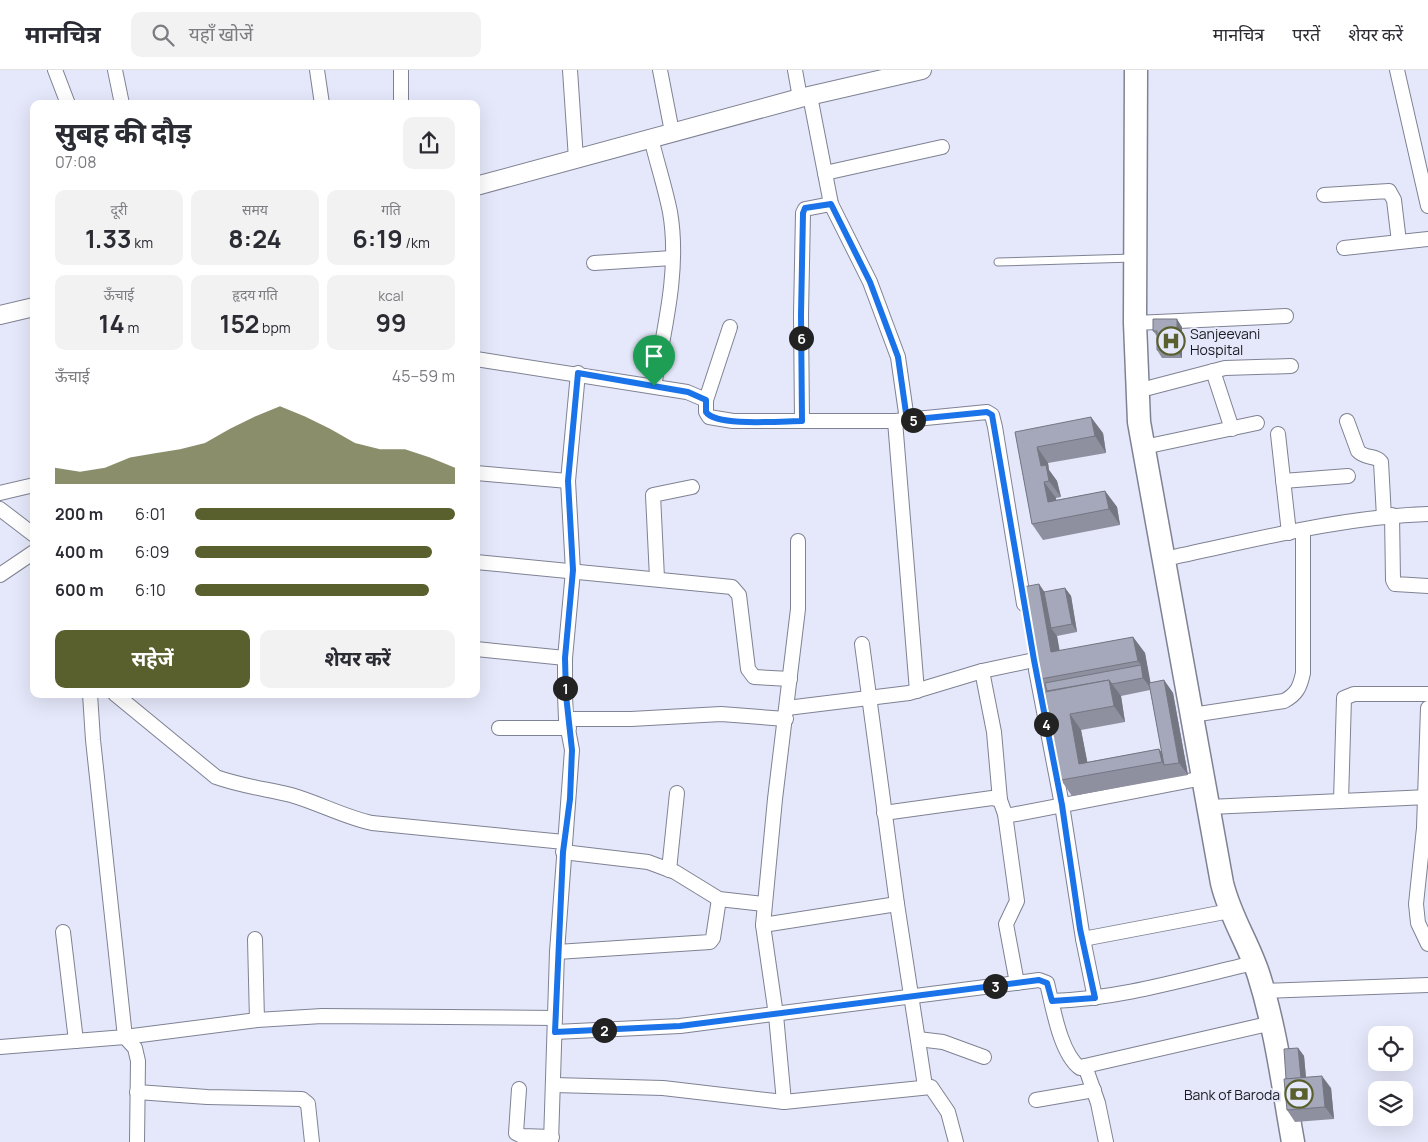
<!DOCTYPE html>
<html lang="hi">
<head>
<meta charset="utf-8">
<style>
	body { margin:0; font-family:Manrope,"Noto Sans Devanagari",sans-serif; background:#f2f2f3; color:#2b2b33; height:100vh; display:flex; flex-direction:column; font-size:19px; white-space:nowrap }
	* { box-sizing:border-box; margin:0 }
	p { font-size:16px; color:#7c7c81 }
	.icon { flex:none; width:28px; height:28px; fill:none; stroke:currentColor; stroke-width:2; stroke-linecap:round; stroke-linejoin:round }
	.map { position:relative; flex:1; overflow:hidden }
	.side { position:absolute; left:30px; top:30px; width:450px; height:598px; display:flex; flex-direction:column; background:#fff; border-radius:10px; box-shadow:0 5px 20px #0002 }
	.side>* { flex:none }
	.buttons { position:absolute; left:1368px; top:956px; display:grid; gap:10px }
	.buttons a { display:grid; place-items:center; width:45px; height:45px; border-radius:10px; background:#fff; box-shadow:0 5px 20px #0002; font-size:25px }
	.pin { position:absolute; display:grid; place-items:center; width:42px; height:42px; color:#fff; margin:-51px -21px; border-radius:50% 50% 50% 0; rotate:-45deg; box-shadow:0 0 5px #0007 }
	.pin .icon { rotate:45deg }
	.km { position:absolute; width:25px; height:25px; margin:-12px; border-radius:50%; background:#222; color:#fff; font-size:14px; line-height:25px; text-align:center }
	.round { display:grid; place-items:center; flex:none; width:52px; height:52px; border-radius:10px; background:#f2f2f3 }
	.headline { display:flex; align-items:center; justify-content:space-between; height:85px; padding:0 25px }
	h1 { font-size:28px; font-weight:700; line-height:38px }
	.stats { display:grid; grid-template-columns:repeat(3,1fr); gap:8px; height:85px; padding:5px 25px }
	.stats div { display:grid; align-content:center; border-radius:10px; background:#f2f2f3; text-align:center }
	.stats b { font-size:25px; font-weight:700 }
	.stats small { font-size:14px; font-weight:400 }
	.stats p { font-size:14px }
	.chart { height:140px; padding:10px 25px }
	.chart p { display:flex; justify-content:space-between }
	.chart svg { width:100%; height:90px; margin-top:5px; fill:#595f2d; opacity:.7 }
	.button { display:flex; gap:10px; margin-top:auto; padding:10px 25px }
	.button a { flex:1; height:58px; border-radius:10px; background:#595f2d; color:#fff; font-size:20px; font-weight:700; line-height:58px; text-align:center }
	.button a+a { background:#f2f2f3; color:#2b2b33 }
	ul { padding:0 25px; list-style:none; font-size:16px }
	li { display:grid; grid-template-columns:80px 60px 1fr; align-items:center; height:38px }
	li i { height:12px; border-radius:6px; background:#595f2d }
	header { display:flex; align-items:center; gap:30px; box-sizing:border-box; height:70px; padding:0 25px; background:#fff; border-bottom:1px solid #e1e1e2 }
	header strong { font-size:24px }
	nav { display:flex; gap:28px; margin-inline-start:auto; font-size:18px }
	.search { width:350px; height:45px; background:#f2f2f3; display:flex; align-items:center; gap:12px; box-sizing:border-box; padding:0 18px; border-radius:10px; color:#7c7c81; font-size:19px }
	.map>svg:first-child { display:block }
</style>
</head>
<body>
<header>
<strong>मानचित्र</strong>
<div class="search"><svg class="icon" aria-label="search" viewBox="0 0 24 24"><circle cx="10" cy="10" r="6"/><path d="M15 15l6 6"/></svg>यहाँ खोजें</div>
<nav><a>मानचित्र</a><a>परतें</a><a>शेयर करें</a></nav>
</header>
<div class="map">
<svg width="1428" height="1072" viewBox="0 0 1428 1072">
	<rect width="100%" height="100%" fill="#e5e8fa"/>
	<g fill="none" stroke-linecap="round" stroke-linejoin="round">
		<g stroke="#7f8293" stroke-width="9">
			<polyline id="service" points="998,192 1133,188"/>
		</g>
		<g stroke="#7f8293" stroke-width="16">
			<g id="minor">
				<polyline points="55,0 68,34"/>
				<polyline points="115,0 122,34"/>
				<polyline points="317,0 322,34"/>
				<polyline points="401,0 401,34"/>
				<polyline points="570,0 576,89"/>
				<polyline points="660,0 672,62"/>
				<polyline points="795,0 800,28"/>
				<polyline points="1397,0 1428,136"/>
				<polyline points="810,26 831,134 870,212 898,287 907,350"/>
				<path d="M651,68C657,93 665,117 670,142C680,199 664,260 654,316"/>
				<polyline points="825,103 942,77"/>
				<polyline points="1324,125 1389,121 1394,130 1399,172"/>
				<polyline points="1344,178 1428,169"/>
				<polyline points="594,193 672,188"/>
				<polyline points="1135,253 1286,246"/>
				<polyline points="476,289 687,322 706,330 706,342 709,347 733,351 895,351 987,342 992,345 995,357 1024,534"/>
				<polyline points="1213,301 1232,359"/>
				<polyline points="1137,321 1225,298 1291,296"/>
				<polyline points="706,330 730,257"/>
				<polyline points="802,351 801,245 803,143 805,139 831,134"/>
				<polyline points="895,351 917,621"/>
				<path d="M1347,351L1358,381C1365,389 1376,385 1381,392L1384,447"/>
				<polyline points="1278,364 1289,463"/>
				<polyline points="1144,377 1257,353"/>
				<polyline points="476,403 568,411"/>
				<polyline points="1283,411 1348,406"/>
				<polyline points="0,423 34,415"/>
				<polyline points="0,439 34,465"/>
				<polyline points="1392,445 1393,510 1395,514 1428,516"/>
				<path d="M1164,489C1251,471 1339,447 1428,444"/>
				<polyline points="476,492 732,517 739,525 748,599 754,607 790,609"/>
				<polyline points="0,505 34,482"/>
				<polyline points="657,508 653,425 692,417"/>
				<polyline points="862,574 897,834 925,1016"/>
				<polyline points="476,579 565,588"/>
				<polyline points="1036,600 1062,735 1083,869 1230,841"/>
				<polyline points="982,601 994,662 1000,730"/>
				<path d="M115,624L216,707C241,716 266,719 291,725C319,733 344,747 372,753L564,772"/>
				<polyline points="787,638 909,623 982,601 1034,590"/>
				<polyline points="1428,638 1424,758 1416,834 1418,853 1428,874"/>
				<path d="M1192,645L1284,631C1297,624 1300,617 1303,603V460"/>
				<polyline points="566,649 631,649 721,644 786,649"/>
				<polyline points="499,658 569,658"/>
				<polyline points="1341,731 1344,628 1354,624 1428,624"/>
				<polyline points="1209,737 1428,727"/>
				<polyline points="884,743 992,728 1000,730 1005,744 1011,745 1203,708"/>
				<polyline points="1005,744 1017,831 1006,854 1017,913"/>
				<polyline points="563,782 648,792 675,802 719,829 764,834"/>
				<polyline points="669,800 677,723"/>
				<polyline points="763,855 897,834"/>
				<polyline points="63,862 76,971"/>
				<polyline points="255,869 257,950"/>
				<polyline points="1083,869 1095,928"/>
				<polyline points="557,882 710,872 713,868 719,829"/>
				<polyline points="1263,921 1428,915"/>
				<path d="M1052,931C1120,929 1188,908 1254,893"/>
				<path d="M555,962L680,956L1039,910L1047,913C1053,937 1060,983 1080,998L1085,996"/>
				<polyline points="125,967 257,950 322,946 555,948"/>
				<polyline points="125,967 135,978 138,991 137,1072"/>
				<polyline points="918,969 943,972 984,987"/>
				<polyline points="0,977 125,967 93,670 90,624"/>
				<polyline points="554,1015 663,1018 784,1032 931,1017 948,1042 956,1072"/>
				<polyline points="519,1019 516,1063 522,1066 552,1067"/>
				<polyline points="137,1022 207,1027 302,1029 308,1034 312,1072"/>
				<polyline points="1036,1030 1094,1020"/>
				<polyline points="784,1032 776,945 763,855 775,729 798,539 798,471"/>
				<polyline points="551,1072 557,882 572,680 566,649 565,625 565,588 573,501 568,411 578,303"/>
				<polyline points="1106,1072 1098,1033 1085,996 1272,953"/>
			</g>
		</g>
		<g stroke="#7f8293" stroke-width="20">
			<g id="tertiary">
				<polyline points="476,116 800,28 922,0"/>
				<polyline points="0,245 34,237"/>
			</g>
		</g>
		<g stroke="#7f8293" stroke-width="25">
			<path id="trunk" d="M1136,0L1135,253L1139,352L1222,813C1230,847 1249,874 1259,906C1276,960 1283,1016 1293,1072"/>
		</g>
		<use href="#service" stroke="#fff" stroke-width="7"/>
		<use href="#minor" stroke="#fff" stroke-width="14"/>
		<use href="#tertiary" stroke="#fff" stroke-width="18"/>
		<use href="#trunk" stroke="#fff" stroke-width="22"/>
	</g>
	<g fill="#8e90a0" fill-rule="evenodd">
		<polygon points="1182,257 1182,288 1162,288 1157,280 1157,266 1153,261"/>
		<polygon points="1015,362 1103,363 1106,383 1048,393 1049,400 1057,411 1061,427 1056,428 1056,430 1105,421 1117,437 1120,455 1043,470 1032,454"/>
		<path d="M1039,514L1044,522L1065,518L1071,526L1077,562L1057,566L1059,581L1133,567L1145,583L1150,613L1164,610L1173,623L1188,705L1072,726L1061,710L1046,626L1035,610ZM1150,620L1162,683L1159,679L1087,692L1081,660L1125,652L1121,626Z"/>
		<polygon points="1298,978 1304,986 1306,1007 1331,1018 1334,1049 1295,1052 1287,1040"/>
	</g>
	<g fill="#747682">
		<polygon points="1177,249 1182,257 1182,288 1177,280"/>
		<polygon points="1091,347 1103,363 1106,383 1095,366"/>
		<polygon points="1037,377 1048,393 1049,400 1057,411 1061,427 1049,411 1041,396"/>
		<polygon points="1044,412 1056,428 1059,448 1048,432"/>
		<polygon points="1105,421 1117,437 1120,455 1109,439"/>
		<polygon points="1039,514 1050,530 1051,558 1057,566 1063,598 1051,582"/>
		<polygon points="1065,518 1071,526 1077,562 1072,554"/>
		<polygon points="1133,567 1145,583 1152,620 1143,608 1141,595 1138,591"/>
		<polygon points="1109,610 1121,626 1125,652 1114,636"/>
		<polygon points="1164,610 1173,623 1188,705 1179,693"/>
		<polygon points="1070,644 1081,660 1090,705 1079,694"/>
		<polygon points="1159,679 1170,694 1164,695 1173,708 1162,692"/>
		<polygon points="1298,978 1304,986 1307,1020 1301,1012"/>
		<polygon points="1322,1006 1331,1018 1334,1049 1325,1037"/>
	</g>
	<g fill="#a5a8ba" stroke="#747682">
		<polygon points="1153,249 1177,249 1177,280 1157,280 1157,261 1153,261"/>
		<polygon points="1091,347 1095,366 1037,377 1041,396 1046,395 1049,411 1044,412 1048,432 1105,421 1109,439 1032,454 1015,362"/>
		<polygon points="1039,514 1051,582 1133,567 1138,591 1035,610 1018,518"/>
		<polygon points="1065,518 1072,554 1051,558 1044,522"/>
		<polygon points="1141,595 1143,608 1112,614 1109,610 1047,621 1045,613"/>
		<polygon points="1109,610 1114,636 1070,644 1079,694 1159,679 1162,692 1061,710 1045,622"/>
		<polygon points="1164,610 1179,693 1164,695 1149,613"/>
		<polygon points="1298,978 1301,1008 1286,1009 1284,979"/>
		<polygon points="1322,1006 1325,1037 1287,1040 1284,1009"/>
	</g>
	<g fill="none" stroke-linecap="round" stroke-linejoin="round">
		<g stroke="#fff" stroke-width="10">
			<path id="route" d="M831,134L870,212L898,287L907,350L987,342L992,345L1034,590L1062,735L1080,859L1095,928L1052,931L1047,913L1039,910L680,956L555,962L563,782L570,729L572,680L566,625L565,588L573,500L568,411L578,303L688,322L706,330V342C716,357 783,351 802,351L801,245L803,143L805,138Z"/>
		</g>
		<use href="#route" stroke="#1a73e8" stroke-width="6"/>
	</g>
	<defs>
		<g id="hospital-ring" transform="scale(1.4375)"><circle r="9.5" fill="#e5e8fa" stroke="#595f2d" stroke-width="1.5"/><path d="M-5-5h3v3.5h4V-5h3V5h-3V1.5h-4V5h-3Z" fill="#595f2d"/></g>
		<g id="bank-ring" transform="scale(1.4375)"><circle r="9.5" fill="#e5e8fa" stroke="#595f2d" stroke-width="1.5"/><path d="M-6-4H6V4H-6ZM0-2.3a2.3 2.3 0 1 0 0 4.6a2.3 2.3 0 1 0 0-4.6Z" fill="#595f2d"/></g>
	</defs>
	<g fill-rule="evenodd">
		<use href="#hospital-ring" x="1171" y="271"/>
		<use href="#bank-ring" x="1299" y="1024"/>
	</g>
	<g text-anchor="middle" dominant-baseline="central" stroke-width="4" stroke-linejoin="round" paint-order="stroke">
		<g font-size="14" fill="#191920" stroke="#e5e8fa" text-anchor="start">
			<text x="1190" y="263">Sanjeevani<tspan x="1190" dy="16">Hospital</tspan></text>
			<text x="1280" y="1024" text-anchor="end">Bank of Baroda</text>
		</g>
	</g>
</svg>
<div class="buttons">
<a><svg class="icon" aria-label="locate" viewBox="0 0 24 24"><circle cx="12" cy="12" r="6"/><path d="M12 2v4M12 18v4M2 12h4M18 12h4"/></svg></a>
<a><svg class="icon" aria-label="layers" viewBox="0 0 24 24"><path d="M12 4l9 5-9 5-9-5zM3 14l9 5 9-5"/></svg></a>
</div>
<div class="pin" style="left:654px;top:316px;background:#1e9e55"><svg class="icon" aria-label="arrive" viewBox="0 0 24 24"><path d="M6 21V4h12l-3 4 3 4H6"/></svg></div>
<b class="km" style="left:565px;top:618px">1</b>
<b class="km" style="left:604px;top:960px">2</b>
<b class="km" style="left:995px;top:916px">3</b>
<b class="km" style="left:1046px;top:654px">4</b>
<b class="km" style="left:913px;top:350px">5</b>
<b class="km" style="left:801px;top:268px">6</b>
<section class="side">
<div class="headline"><div><h1>सुबह की दौड़</h1><p>07:08</p></div><a class="round"><svg class="icon" aria-label="share" viewBox="0 0 24 24"><path d="M12 15V3M7 8l5-5 5 5M5 13v7h14v-7"/></svg></a></div>
<div class="stats">
<div><p>दूरी</p><b>1.33<small> km</small></b></div>
<div><p>समय</p><b>8:24</b></div>
<div><p>गति</p><b>6:19<small> /km</small></b></div>
</div>
<div class="stats">
<div><p>ऊँचाई</p><b>14<small> m</small></b></div>
<div><p>हृदय गति</p><b>152<small> bpm</small></b></div>
<div><p>kcal</p><b>99</b></div>
</div>
<div class="chart"><p><span>ऊँचाई</span>45–59 m</p>
<svg viewBox="0 0 160 44" preserveAspectRatio="none"><path d="M0 44V36L10 38L20 36L30 31L40 29L50 27L60 24L70 17L80 11L90 6L100 11L110 17L120 24L130 27L140 27L150 31L160 36V44z"/></svg>
</div>
<ul>
<li><b>200 m</b>6:01<i style="width:100%"></i></li>
<li><b>400 m</b>6:09<i style="width:91%"></i></li>
<li><b>600 m</b>6:10<i style="width:90%"></i></li>
</ul>
<div class="button"><a>सहेजें</a><a>शेयर करें</a></div>
</section>
</div>
</body>
</html>
